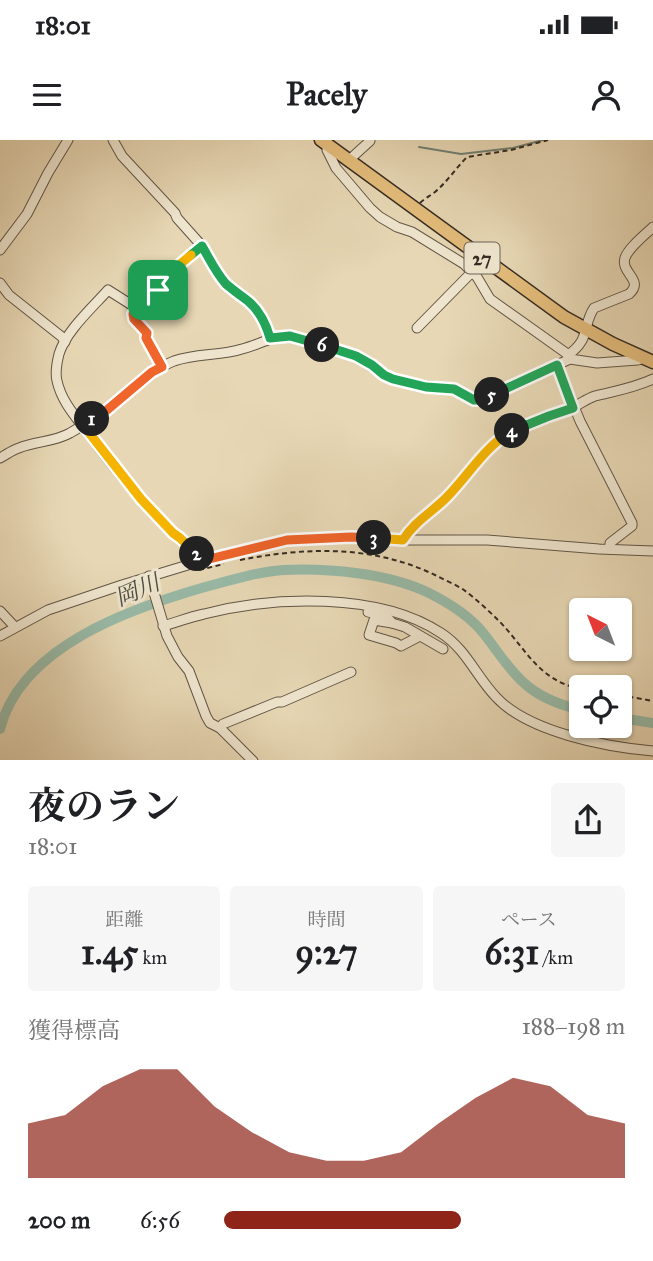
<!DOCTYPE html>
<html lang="ja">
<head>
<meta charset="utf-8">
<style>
	body { margin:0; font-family:"IM FELL Great Primer","Noto Serif JP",serif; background:#f6f6f6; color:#202124; height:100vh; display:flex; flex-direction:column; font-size:26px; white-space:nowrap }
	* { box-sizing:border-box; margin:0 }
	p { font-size:23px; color:#757577 }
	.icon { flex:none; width:38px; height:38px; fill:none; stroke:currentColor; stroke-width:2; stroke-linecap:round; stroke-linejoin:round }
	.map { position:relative; height:620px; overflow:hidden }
	.panel { display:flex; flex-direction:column; background:#fff; flex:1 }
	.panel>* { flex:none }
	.needle { width:46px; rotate:318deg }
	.controls { position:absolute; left:569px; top:458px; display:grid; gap:14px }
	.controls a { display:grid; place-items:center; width:63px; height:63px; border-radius:7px; background:#fff; box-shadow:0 2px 5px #0004; font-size:35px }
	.pin { position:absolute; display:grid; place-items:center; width:60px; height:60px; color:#fff; margin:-30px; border-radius:14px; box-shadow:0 4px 10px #0006 }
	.km { position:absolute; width:35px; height:35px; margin:-18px; border-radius:50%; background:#222; color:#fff; font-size:19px; line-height:35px; text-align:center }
	.round { display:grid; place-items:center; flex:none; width:74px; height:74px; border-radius:7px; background:#f6f6f6 }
	.summary { display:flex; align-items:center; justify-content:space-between; height:119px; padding:0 28px }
	h1 { font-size:38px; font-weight:700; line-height:52px }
	.stats { display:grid; grid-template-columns:repeat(3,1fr); gap:10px; height:119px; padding:7px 28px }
	.stats div { display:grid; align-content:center; border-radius:7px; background:#f6f6f6; text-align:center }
	.stats b { font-size:35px; font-weight:700 }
	.stats small { font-size:19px; font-weight:400 }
	.stats p { font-size:19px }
	.chart { height:196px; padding:14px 28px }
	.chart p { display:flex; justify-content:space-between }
	.chart svg { width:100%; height:126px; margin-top:7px; fill:#8f2418; opacity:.7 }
	ul { padding:0 28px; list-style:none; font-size:23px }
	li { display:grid; grid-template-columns:112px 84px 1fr; align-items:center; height:52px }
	li i { height:18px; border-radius:9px; background:#8f2418 }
	.status { display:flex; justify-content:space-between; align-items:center; height:49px; padding:0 35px; background:#fff; direction:ltr }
	.status svg { height:19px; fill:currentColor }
	header { display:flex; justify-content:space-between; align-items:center; height:91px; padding:0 28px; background:#fff; font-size:32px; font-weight:700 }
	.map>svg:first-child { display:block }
</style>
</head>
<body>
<div class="status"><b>18:01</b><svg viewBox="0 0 49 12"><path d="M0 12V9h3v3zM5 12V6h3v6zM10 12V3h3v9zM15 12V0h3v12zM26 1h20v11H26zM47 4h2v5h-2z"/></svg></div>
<header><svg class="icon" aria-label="menu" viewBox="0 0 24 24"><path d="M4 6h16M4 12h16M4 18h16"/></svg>Pacely<svg class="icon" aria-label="person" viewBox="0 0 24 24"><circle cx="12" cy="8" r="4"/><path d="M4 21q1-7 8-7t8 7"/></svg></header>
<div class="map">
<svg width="653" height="621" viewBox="0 0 653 621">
	<rect width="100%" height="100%" fill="#e7d7b4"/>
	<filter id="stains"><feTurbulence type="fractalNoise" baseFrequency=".00286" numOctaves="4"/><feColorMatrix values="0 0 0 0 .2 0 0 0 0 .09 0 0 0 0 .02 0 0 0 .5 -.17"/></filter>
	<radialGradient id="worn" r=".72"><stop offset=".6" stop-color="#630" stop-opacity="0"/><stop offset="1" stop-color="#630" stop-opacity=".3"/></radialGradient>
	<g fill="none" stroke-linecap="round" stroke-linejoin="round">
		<polyline stroke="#708072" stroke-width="2" points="419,7 461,14 513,8 543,0"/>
		<g stroke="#98baa7" stroke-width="10">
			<polyline points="620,578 653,583"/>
			<path d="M0,589C21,506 132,468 205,447C231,440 257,432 283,430C328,428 388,433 429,453C449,463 470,476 484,494C497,510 508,529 524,543C540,558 560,565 581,570"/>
		</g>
		<g stroke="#615546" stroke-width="11">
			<g id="minor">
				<polyline points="113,0 122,16 175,73 177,78 202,106 223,141 236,153 249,161 259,173 267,188 270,198"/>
				<polyline points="328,6 327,10 336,28 370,68 380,77 397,87 412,92 464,124 477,137 490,159 566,213 570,219"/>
				<polyline points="348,21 370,1 370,0"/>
				<polyline points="0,110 27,74 48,33 68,0"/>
				<polyline points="0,143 9,155 62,197 65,202"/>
				<path d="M138,169L108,150C92,168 66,191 59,214C57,222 55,233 57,241C62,263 77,278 90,296C115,329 141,362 170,391C181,401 193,408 201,421"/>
				<polyline points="417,188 473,131"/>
				<path d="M568,215C591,199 582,186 594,168L629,154C645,140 620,133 625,118C628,108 646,94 653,87"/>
				<polyline points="557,225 580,281 632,383 632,386 610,403 610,409"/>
				<polyline points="162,227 146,198 147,193 134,179 133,175 158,151 166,136 202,106"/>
				<path d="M0,318C6,315 12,310 19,308C35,301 55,302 70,293C88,283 106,271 122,257C139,244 154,229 174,221C196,213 220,216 242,209C266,203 276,191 303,199C321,204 342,210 358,218C370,223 378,233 390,238C410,246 431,245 452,249C463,251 470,260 481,260L570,219L597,223L638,220L643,218"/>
				<path d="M403,400L409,390L444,360L496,302C518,285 545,278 571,268C579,265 586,259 595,256C615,251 634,248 653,239"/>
				<polyline points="149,436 167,496 178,517 189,531 206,576 210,583 220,588 253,621"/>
				<polyline points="0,471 15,487"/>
				<polyline points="368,472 386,476 392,483 405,487 443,509"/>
				<polyline points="392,483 374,480 369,495 396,503 401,506 420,496"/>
				<path d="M163,486C177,482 190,477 204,474C274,456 379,452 441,493C466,509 476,536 496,557C528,592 606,607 653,611"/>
				<polyline points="0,496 48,470 122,445 201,421 287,400 351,397 403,400 487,400 599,409 653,411"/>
				<polyline points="220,588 223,584 277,562 282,562 351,532"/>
			</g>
		</g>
		<g stroke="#342a22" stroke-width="15">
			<polyline id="major" points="321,0 564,177 613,204 653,222"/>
		</g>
		<g stroke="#342a22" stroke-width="2" stroke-dasharray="5 3.5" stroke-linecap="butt">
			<path d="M420,63C425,58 430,56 435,52C447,42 456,28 467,17L511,10L548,0"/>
			<path d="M240,420C306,407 373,405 435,435C444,440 455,444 464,450C476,459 489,471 500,482C526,509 539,541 581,549"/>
			<polyline points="199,430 224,424"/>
			<polyline points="620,555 653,561"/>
		</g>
		<use href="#minor" stroke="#efe5ce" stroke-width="9"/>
		<use href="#major" stroke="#e4bc7a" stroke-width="12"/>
	</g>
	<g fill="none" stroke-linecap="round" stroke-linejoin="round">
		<g stroke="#fff" stroke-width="14">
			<polyline id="split-1" points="92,279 107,270 152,232 162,227 146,198 147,193 134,179 133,174 158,150"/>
		</g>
		<g stroke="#fff" stroke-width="14">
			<polyline id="split-2" points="92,279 83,285 141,359 173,393 180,398 197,414"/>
		</g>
		<g stroke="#fff" stroke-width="14">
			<polyline id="split-3" points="197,414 201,421 287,400 351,397 374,398"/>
		</g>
		<g stroke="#fff" stroke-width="14">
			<path id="split-4" d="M374,398L403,400C414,382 432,372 446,358C468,336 485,306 512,291"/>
		</g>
		<g stroke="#fff" stroke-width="14">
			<polyline id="split-5" points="492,255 557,225 573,268 549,276 512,291"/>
		</g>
		<g stroke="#fff" stroke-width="14">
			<polyline id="split-6" points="322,205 356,216 372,225 384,235 393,239 426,247 454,249 474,260 481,260 492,255"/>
		</g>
		<g stroke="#fff" stroke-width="14">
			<path id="split-7" d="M191,115L202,106C209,118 216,133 226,144C233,150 240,155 248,161C259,170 266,184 270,198L290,196L322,205"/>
		</g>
		<g stroke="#fff" stroke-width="14">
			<polyline id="split-8" points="158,150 166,136 191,115"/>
		</g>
		<use href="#split-1" stroke="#f0652b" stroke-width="9"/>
		<use href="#split-2" stroke="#f5b400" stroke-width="9"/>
		<use href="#split-3" stroke="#f0652b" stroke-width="9"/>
		<use href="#split-4" stroke="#f5b400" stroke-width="9"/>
		<use href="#split-5" stroke="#22a559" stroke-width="9"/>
		<use href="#split-6" stroke="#22a559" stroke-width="9"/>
		<use href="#split-7" stroke="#22a559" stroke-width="9"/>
		<use href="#split-8" stroke="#f5b400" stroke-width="9"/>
	</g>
	<g text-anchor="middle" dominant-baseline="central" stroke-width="6" stroke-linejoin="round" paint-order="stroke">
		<rect fill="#efe5ce" stroke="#6c6256" stroke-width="2" x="464.5" y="102.5" width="35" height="31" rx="5"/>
		<g font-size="19" font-weight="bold" fill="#342a22">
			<text x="482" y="118">27</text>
		</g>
		<g font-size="23" font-style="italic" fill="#4d4e43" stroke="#efe5ce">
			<text transform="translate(137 450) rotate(-23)">岡川</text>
		</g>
	</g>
	<rect width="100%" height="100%" filter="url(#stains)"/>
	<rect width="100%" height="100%" fill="url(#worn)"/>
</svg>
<div class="controls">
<a><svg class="needle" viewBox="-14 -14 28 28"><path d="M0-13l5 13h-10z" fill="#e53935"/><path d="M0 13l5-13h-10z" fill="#757577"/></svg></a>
<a><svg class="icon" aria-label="locate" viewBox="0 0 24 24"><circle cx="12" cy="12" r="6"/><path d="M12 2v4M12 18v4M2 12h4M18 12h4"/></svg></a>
</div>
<div class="pin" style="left:158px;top:150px;background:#1e9e55"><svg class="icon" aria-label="arrive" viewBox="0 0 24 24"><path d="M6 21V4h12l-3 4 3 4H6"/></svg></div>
<b class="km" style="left:92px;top:279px">1</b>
<b class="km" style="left:197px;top:414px">2</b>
<b class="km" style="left:374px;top:398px">3</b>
<b class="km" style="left:512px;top:291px">4</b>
<b class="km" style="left:492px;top:255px">5</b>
<b class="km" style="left:322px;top:205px">6</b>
</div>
<section class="panel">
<div class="summary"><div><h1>夜のラン</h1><p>18:01</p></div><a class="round"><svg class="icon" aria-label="share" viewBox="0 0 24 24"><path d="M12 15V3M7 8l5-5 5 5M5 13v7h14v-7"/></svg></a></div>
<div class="stats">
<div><p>距離</p><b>1.45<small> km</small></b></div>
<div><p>時間</p><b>9:27</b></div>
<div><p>ペース</p><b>6:31<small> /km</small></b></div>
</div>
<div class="chart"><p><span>獲得標高</span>188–198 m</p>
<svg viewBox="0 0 160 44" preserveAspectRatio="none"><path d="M0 44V25L10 22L20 12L30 6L40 6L50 19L60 28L70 35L80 38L90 38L100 35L110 25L120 16L130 9L140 12L150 22L160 25V44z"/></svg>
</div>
<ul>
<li><b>200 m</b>6:56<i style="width:59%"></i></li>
</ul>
</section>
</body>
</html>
